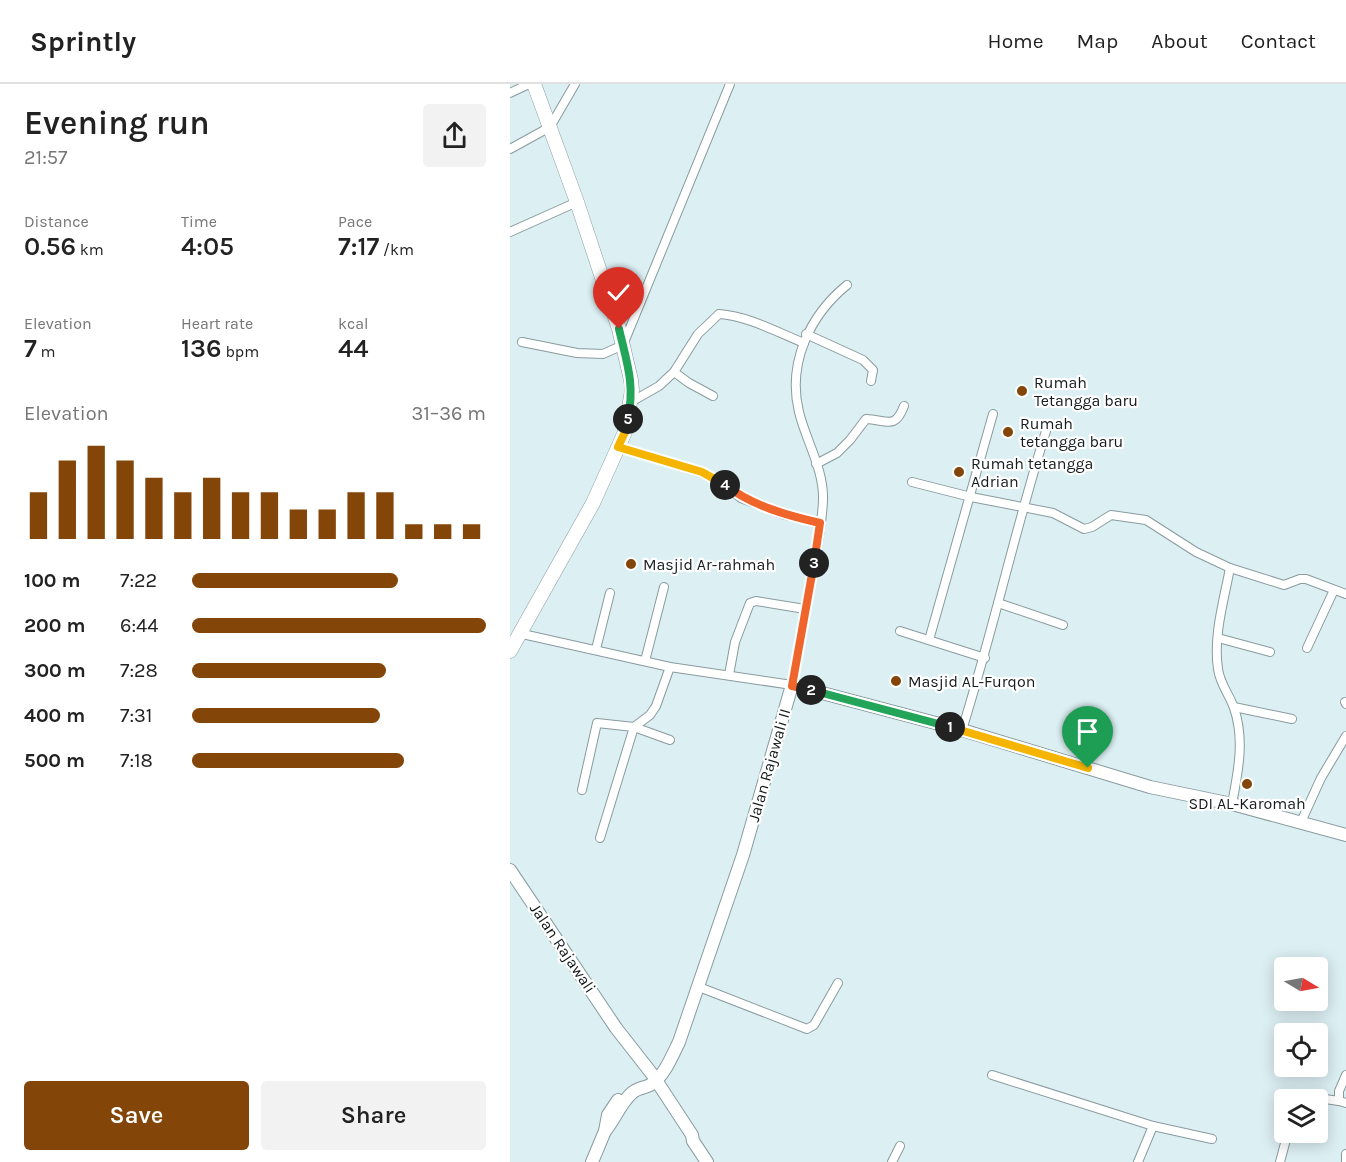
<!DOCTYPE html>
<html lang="en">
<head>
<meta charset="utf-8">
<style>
	body { margin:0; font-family:Karla,sans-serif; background:#f2f2f2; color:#222; height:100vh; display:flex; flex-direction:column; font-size:22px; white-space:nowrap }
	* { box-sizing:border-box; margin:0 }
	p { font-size:20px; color:#767676 }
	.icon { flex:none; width:33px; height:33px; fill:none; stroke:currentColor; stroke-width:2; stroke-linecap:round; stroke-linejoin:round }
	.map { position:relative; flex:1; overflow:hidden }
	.details { display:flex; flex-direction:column; background:#fff; width:510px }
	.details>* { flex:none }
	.needle { width:39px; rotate:100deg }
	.buttons { position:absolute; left:764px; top:873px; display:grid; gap:12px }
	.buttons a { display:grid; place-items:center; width:54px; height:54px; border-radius:6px; background:#fff; box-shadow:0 3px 15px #0003; font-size:30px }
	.pin { position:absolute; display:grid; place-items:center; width:51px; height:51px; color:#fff; margin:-62px -26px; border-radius:50% 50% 50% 0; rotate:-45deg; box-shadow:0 0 6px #0007 }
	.pin .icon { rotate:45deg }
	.km { position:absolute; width:30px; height:30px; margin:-15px; border-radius:50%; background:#222; color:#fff; font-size:16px; line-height:30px; text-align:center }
	.round { display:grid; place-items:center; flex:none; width:63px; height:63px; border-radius:6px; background:#f2f2f2 }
	.overview { display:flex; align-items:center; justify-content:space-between; height:102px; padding:0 24px }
	h1 { font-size:33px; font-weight:600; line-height:45px }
	.figures { display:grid; grid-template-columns:repeat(3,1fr); gap:9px; height:102px; padding:6px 24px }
	.figures div { display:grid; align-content:center }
	.figures b { font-size:26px; font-weight:600 }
	.figures small { font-size:16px; font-weight:400 }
	.figures p { font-size:16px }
	.chart { height:168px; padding:12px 24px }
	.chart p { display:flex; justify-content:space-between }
	.chart svg { width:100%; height:108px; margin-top:6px; stroke:#844608; stroke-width:6 }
	.action { display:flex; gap:12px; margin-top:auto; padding:12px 24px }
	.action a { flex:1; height:69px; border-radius:6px; background:#844608; color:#fff; font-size:24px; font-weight:600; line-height:69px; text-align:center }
	.action a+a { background:#f2f2f2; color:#222 }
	ul { padding:0 24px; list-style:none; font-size:20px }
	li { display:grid; grid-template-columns:96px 72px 1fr; align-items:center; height:45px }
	li i { height:15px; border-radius:8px; background:#844608 }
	header { display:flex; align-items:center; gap:36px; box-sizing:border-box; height:84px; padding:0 30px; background:#fff; border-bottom:2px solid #e0e0e0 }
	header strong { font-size:28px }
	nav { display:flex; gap:33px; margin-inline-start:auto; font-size:21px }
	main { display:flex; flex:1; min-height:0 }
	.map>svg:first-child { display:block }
</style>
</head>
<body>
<header>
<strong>Sprintly</strong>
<nav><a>Home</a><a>Map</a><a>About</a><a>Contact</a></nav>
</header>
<main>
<section class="details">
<div class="overview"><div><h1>Evening run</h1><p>21:57</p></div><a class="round"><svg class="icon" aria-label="share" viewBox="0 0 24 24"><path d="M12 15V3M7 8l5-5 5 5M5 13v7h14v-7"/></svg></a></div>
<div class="figures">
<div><p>Distance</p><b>0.56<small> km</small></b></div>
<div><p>Time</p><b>4:05</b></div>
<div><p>Pace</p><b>7:17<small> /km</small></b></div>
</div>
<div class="figures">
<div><p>Elevation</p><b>7<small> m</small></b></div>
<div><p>Heart rate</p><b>136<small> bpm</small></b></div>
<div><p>kcal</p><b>44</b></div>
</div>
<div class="chart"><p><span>Elevation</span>31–36 m</p>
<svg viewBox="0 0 160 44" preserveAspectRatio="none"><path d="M5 44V25M15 44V12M25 44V6M35 44V12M45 44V19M55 44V25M65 44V19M75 44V25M85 44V25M95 44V32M105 44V32M115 44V25M125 44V25M135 44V38M145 44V38M155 44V38"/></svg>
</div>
<ul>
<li><b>100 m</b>7:22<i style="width:70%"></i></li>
<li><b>200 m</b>6:44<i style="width:100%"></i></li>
<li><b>300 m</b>7:28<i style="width:66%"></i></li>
<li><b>400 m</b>7:31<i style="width:64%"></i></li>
<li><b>500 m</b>7:18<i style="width:72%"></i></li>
</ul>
<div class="action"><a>Save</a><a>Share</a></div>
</section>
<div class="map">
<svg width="836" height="1078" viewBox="0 0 836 1078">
	<rect width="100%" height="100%" fill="#dceff3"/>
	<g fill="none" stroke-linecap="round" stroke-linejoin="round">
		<g stroke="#899b9e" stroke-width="10">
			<g id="street">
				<polyline points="0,9 19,0"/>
				<polyline points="0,65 40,43 65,0"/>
				<polyline points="0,148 67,118"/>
				<polyline points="296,250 353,276 363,286 361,297"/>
				<polyline points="12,258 67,269 93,270 113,261 220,0"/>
				<polyline points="164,288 179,299 203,312"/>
				<path d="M121,318L149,302L164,288L188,250L209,230C238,232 267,248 294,259"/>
				<polyline points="108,363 192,389 211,398 231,414 275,431 310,439"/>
				<path d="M306,380L327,369L340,356L356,335C377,336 385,346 394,322"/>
				<polyline points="402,398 461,413 543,429 574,445 582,443 601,431 636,436 686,468 720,484 774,501 790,495 796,495 836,510"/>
				<path d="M720,484C714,516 703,552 708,585C710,600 719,610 724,624C735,656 728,688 722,720"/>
				<polyline points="488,519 553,541"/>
				<polyline points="390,547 475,574"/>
				<path d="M8,549L160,583L282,601C288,568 294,535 300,502C305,474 312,444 313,416C314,385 296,357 289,328C277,279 300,231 337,201"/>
				<polyline points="708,554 760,568"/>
				<polyline points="419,556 483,330"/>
				<polyline points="797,564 824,506"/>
				<polyline points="86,565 100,509"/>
				<polyline points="135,577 154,503"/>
				<polyline points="219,591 225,558 240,519 246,517 295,525"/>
				<polyline points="835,618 836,620"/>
				<polyline points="724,623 782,635"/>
				<path d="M452,646C483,547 505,446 536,347"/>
				<polyline points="72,706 87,639 124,643 160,656"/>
				<polyline points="791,738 811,694 836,652"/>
				<polyline points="90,754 124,643 140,631 146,622 160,583"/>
				<polyline points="189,903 297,945 304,941 328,899"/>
				<polyline points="482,991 643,1042 702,1055"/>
				<polyline points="836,991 829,1007 829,1017 836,1019"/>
				<polyline points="785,1016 787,1011 829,1017"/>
				<polyline points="382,1078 390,1062"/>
				<polyline points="628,1078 643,1042"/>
				<polyline points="770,1078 778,1048"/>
				<polyline points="836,1078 836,1070"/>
			</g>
		</g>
		<g stroke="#899b9e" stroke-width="14">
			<g id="secondary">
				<polyline points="0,786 106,944 142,990 182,1051 183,1057 197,1078"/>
				<path d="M95,1047C105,1035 111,1018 122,1009C127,1004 134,1004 140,1001C154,993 162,972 169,958L233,771L282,601L452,646L640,703L722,720L836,751"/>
				<polyline points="82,1078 95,1047 98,1031 108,1016"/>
			</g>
		</g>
		<g stroke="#899b9e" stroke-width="15">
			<polyline id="primary" points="0,567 83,419 115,348 122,306 121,296 109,245 67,118 24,0"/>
		</g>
		<use href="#street" stroke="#fff" stroke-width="8"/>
		<use href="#secondary" stroke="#fff" stroke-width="12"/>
		<use href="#primary" stroke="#fff" stroke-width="14"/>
	</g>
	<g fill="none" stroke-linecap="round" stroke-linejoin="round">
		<g stroke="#fff" stroke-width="12">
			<polyline id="split-1" points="440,643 578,684"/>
		</g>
		<g stroke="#fff" stroke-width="12">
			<polyline id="split-2" points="301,606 440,643"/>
		</g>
		<g stroke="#fff" stroke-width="12">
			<polyline id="split-3" points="301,606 282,602 304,479"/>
		</g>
		<g stroke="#fff" stroke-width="12">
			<path id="split-4" d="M215,401C243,422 276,431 310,439L304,479"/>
		</g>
		<g stroke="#fff" stroke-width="12">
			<polyline id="split-5" points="118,335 115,348 108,363 192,388 215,401"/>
		</g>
		<g stroke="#fff" stroke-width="12">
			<path id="split-6" d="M109,245C117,279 125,300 118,335"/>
		</g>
		<use href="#split-1" stroke="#f5b400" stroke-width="8"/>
		<use href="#split-2" stroke="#22a559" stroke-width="8"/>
		<use href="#split-3" stroke="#f0652b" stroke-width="8"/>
		<use href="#split-4" stroke="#f0652b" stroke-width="8"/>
		<use href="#split-5" stroke="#f5b400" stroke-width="8"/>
		<use href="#split-6" stroke="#22a559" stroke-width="8"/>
	</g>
	<g fill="#844608" stroke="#fff" stroke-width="2">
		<circle cx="512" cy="307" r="6"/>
		<circle cx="498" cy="348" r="6"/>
		<circle cx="449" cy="388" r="6"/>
		<circle cx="121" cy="480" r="6"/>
		<circle cx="386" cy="597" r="6"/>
		<circle cx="737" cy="700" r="6"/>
	</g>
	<g text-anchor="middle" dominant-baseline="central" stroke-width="4.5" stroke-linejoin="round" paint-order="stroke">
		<g font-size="16" fill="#151c1d" stroke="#fff" text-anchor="start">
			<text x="524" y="298">Rumah<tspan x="524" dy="18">Tetangga baru</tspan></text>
			<text x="510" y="339">Rumah<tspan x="510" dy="18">tetangga baru</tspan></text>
			<text x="461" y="379">Rumah tetangga<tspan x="461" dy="18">Adrian</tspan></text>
			<text x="133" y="480">Masjid Ar-rahmah</text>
			<text x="398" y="597">Masjid AL-Furqon</text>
			<text x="737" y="719" text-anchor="middle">SDI AL-Karomah</text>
		</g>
		<g font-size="16" fill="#151c1d" stroke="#fff">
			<text transform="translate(259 681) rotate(-74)">Jalan Rajawali II</text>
			<text transform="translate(53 864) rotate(56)">Jalan Rajawali</text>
		</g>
	</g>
</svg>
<div class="buttons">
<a><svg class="needle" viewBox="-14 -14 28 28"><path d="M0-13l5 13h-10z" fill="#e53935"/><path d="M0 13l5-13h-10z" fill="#767676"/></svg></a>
<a><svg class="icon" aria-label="locate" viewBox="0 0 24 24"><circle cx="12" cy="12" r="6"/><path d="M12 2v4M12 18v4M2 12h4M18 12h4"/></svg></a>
<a><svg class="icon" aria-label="layers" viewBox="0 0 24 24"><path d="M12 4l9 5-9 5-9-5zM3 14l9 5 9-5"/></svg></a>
</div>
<div class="pin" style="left:578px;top:684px;background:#1e9e55"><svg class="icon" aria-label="arrive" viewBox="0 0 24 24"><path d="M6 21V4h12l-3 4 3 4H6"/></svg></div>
<div class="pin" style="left:109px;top:245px;background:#d93025"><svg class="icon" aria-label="check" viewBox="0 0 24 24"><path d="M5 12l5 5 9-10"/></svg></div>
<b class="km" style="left:440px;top:643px">1</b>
<b class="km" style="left:301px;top:606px">2</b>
<b class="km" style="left:304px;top:479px">3</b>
<b class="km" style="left:215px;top:401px">4</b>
<b class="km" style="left:118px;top:335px">5</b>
</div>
</main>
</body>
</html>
